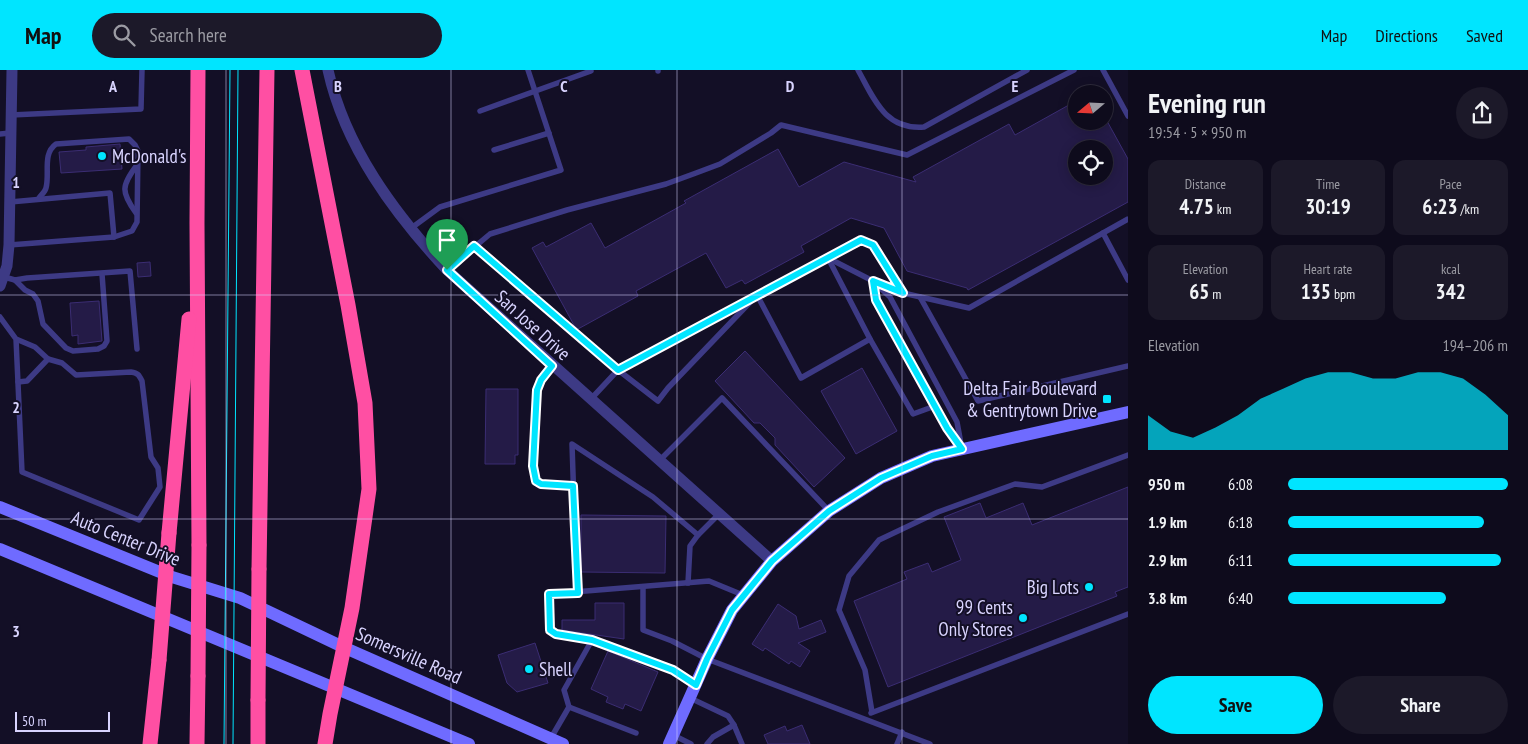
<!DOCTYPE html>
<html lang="en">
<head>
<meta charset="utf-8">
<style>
	body { margin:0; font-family:"PT Sans Narrow",sans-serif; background:#1c1929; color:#f1f3f6; height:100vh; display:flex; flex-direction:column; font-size:19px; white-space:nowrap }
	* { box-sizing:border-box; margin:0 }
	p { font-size:16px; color:#9b9ba3 }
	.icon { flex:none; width:28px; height:28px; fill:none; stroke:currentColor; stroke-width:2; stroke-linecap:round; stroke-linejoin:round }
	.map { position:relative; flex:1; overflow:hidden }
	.details { display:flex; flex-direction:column; background:#0e0b1c; width:400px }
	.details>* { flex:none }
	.needle { width:32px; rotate:251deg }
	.buttons { position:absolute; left:1068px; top:15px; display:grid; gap:10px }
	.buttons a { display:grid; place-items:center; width:45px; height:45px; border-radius:50%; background:#0e0b1c; box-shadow:0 2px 12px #0003,0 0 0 1px #2e2b3b; font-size:25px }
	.scale { position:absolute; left:15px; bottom:12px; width:95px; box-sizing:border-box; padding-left:5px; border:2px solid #d9d4ff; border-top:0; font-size:14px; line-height:18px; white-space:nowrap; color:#d9d4ff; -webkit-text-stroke:4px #130f26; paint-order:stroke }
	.pin { position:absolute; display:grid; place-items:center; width:42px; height:42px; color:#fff; margin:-51px -21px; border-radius:50% 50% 50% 0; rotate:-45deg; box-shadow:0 0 5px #0007 }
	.pin .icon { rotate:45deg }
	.round { display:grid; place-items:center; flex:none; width:52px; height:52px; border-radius:26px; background:#1c1929 }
	.headline { display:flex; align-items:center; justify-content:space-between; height:85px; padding:0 20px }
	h1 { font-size:28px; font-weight:700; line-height:38px }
	.figures { display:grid; grid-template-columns:repeat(3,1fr); gap:8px; height:85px; padding:5px 20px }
	.figures div { display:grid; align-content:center; border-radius:12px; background:#1c1929; text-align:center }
	.figures b { font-size:21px; font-weight:700 }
	.figures small { font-size:14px; font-weight:400 }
	.figures p { font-size:14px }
	.chart { height:140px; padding:10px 20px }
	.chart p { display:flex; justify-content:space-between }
	.chart svg { width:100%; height:90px; margin-top:5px; fill:#00e5ff; opacity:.7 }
	.cta { display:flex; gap:10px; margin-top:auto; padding:10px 20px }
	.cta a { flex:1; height:58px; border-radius:30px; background:#00e5ff; color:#111; font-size:20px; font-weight:700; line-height:58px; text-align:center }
	.cta a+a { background:#1c1929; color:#f1f3f6 }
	ul { padding:0 20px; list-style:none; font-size:16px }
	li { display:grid; grid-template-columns:80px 60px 1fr; align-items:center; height:38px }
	li i { height:12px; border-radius:6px; background:#00e5ff }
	header { display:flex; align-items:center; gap:30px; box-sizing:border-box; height:70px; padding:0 25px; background:#00e5ff; color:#111 }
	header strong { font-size:24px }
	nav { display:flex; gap:28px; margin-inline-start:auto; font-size:18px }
	.search { width:350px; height:45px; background:#1c1929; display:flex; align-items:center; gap:12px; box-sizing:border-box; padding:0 18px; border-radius:28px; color:#9b9ba3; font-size:19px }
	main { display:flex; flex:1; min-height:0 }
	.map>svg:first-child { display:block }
</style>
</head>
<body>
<header>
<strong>Map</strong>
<div class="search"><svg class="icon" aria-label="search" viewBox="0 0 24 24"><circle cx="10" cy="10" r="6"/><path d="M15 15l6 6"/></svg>Search here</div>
<nav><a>Map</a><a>Directions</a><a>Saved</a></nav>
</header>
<main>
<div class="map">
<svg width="1128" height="674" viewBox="0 0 1128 674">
	<rect width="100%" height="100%" fill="#130f26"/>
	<g fill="#241b47" stroke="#3b2d73" fill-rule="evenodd">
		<path d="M1076,31V51H1107L1128,89V132L968,220L967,218L907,201L884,158L851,148L801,176L804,182L745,214L742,210L726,218L706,183L636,221L638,226L578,259L575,257L532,178L543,172L546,177L591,153L605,178L686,133L684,131L778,79L799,117L844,92L916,112L913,107L1009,54L1015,65ZM1076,79H1104V106H1076Z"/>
		<polygon points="120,74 122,99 61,103 59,82 86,80 86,77"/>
		<polygon points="150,192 151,206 138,207 137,193"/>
		<polygon points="99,231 102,271 78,274 78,265 72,266 70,233"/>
		<polygon points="745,281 845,388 814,417 775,375 775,368 760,353 754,353 715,311"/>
		<polygon points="862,298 897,361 856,384 821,321"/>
		<polygon points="486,319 518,319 518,385 515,385 515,394 485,394"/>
		<polygon points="1128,417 1128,517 1115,522 1117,526 888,617 854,531 907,509 904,502 928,493 932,502 961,490 944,447 980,433 986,448 1023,433 1032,455"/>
		<polygon points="581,445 666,446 665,503 581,502"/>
		<polygon points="595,533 624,533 624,569 562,560 562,550 595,550"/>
		<polygon points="778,534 796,546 799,559 821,550 826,562 798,573 810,581 800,597 791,591 789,594 765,578 763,581 752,574"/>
		<polygon points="535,573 548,613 517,622 507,613 498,585"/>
		<polygon points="608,581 658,602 641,641 625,634 623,639 606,632 608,627 591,619"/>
		<polygon points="802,655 810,674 768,674 764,665 785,656 787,661"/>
	</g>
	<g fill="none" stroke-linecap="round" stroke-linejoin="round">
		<g stroke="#3d3a85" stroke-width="5.5">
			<polyline points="658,0 658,1"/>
			<path d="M858,0C874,29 885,60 924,57L1027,0"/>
			<polyline points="1103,0 1128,46"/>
			<polyline points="480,41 591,1"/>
			<polyline points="11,45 141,39 142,0"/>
			<polyline points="0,64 10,63"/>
			<polyline points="494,80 549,63"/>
			<path d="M39,128C41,125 45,122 46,118C50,103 42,84 56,74L129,69L135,75L138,81L137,152L132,161L114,167"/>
			<path d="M136,143C121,122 121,116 137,95"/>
			<polyline points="410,159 440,137 561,100 528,0"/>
			<polyline points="1103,163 1128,210"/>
			<polyline points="9,175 114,167 110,123 10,132"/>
			<polyline points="475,176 618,300 658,331 668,318 757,225 801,308 870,269"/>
			<polyline points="447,200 490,164 567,140 666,114 696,103 720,94 771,63 781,55 907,85 1074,0"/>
			<polyline points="4,207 15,210 27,208 130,201 137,279"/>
			<polyline points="15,210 25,220 33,224 38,231 43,254 66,278 73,281 98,279 104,276 107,271 102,204"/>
			<polygon points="873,211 890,227 957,352 962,379 947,358 876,230"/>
			<polyline points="903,223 873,175 861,170 828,188 873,211 903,223 969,238 1128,149"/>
			<polyline points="920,227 978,331 1128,296"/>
			<path d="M0,247L16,269L35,277L48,289L62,293L76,305L131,302C138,303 139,305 142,311L151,387L158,398L160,417L139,450L22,402L16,269"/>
			<polyline points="552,296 541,310 537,320 533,396 536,411 541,414 573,416"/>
			<polyline points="18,312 27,311 48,289"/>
			<polyline points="590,330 618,300 828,188 870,269 913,344 935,336"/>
			<polyline points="659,391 722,328 829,441"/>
			<polyline points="698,465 719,444"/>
			<polyline points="643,517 643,560 672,571 707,589 930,674"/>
			<polyline points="577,523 572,374 653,427 698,465 690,476 688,513"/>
			<polyline points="592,570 556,564 550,560 549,524 709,511 743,525"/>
			<polyline points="690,628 728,646 734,655 742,674"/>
			<polyline points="569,637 564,620 592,570 673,600 695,614"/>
			<polyline points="872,642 865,600 839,540 849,506 879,470 938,442 1015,414 1042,417 1128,385"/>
			<polyline points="871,643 1128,544"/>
			<polyline points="673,665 691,674"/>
			<polyline points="551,668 569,637 636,663"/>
			<polyline points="707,674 713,667 734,655"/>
			<polyline points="897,674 902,662"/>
		</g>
		<g stroke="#3d3a85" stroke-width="11">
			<path d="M328,0C345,77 394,143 447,200L772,491"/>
			<polyline points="0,216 7,196 9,175 12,0"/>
		</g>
		<g stroke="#6f6bff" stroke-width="12">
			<polyline points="0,437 172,507 240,528 343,577 563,674"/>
			<polyline points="0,479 469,674"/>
			<polyline points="669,674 707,589 732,540 772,491 829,441 881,408 932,386 1128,342"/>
		</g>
		<g stroke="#ff4fa3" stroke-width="15">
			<polyline points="198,0 197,153 199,475"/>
			<polyline points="302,0 348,235 365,333 369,419 352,538 330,644 325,674"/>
			<polyline points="169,463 189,249"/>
			<polyline points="259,499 267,0"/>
			<polyline points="150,674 159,590"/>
			<polyline points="197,674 198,606"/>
			<polyline points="258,674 258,630"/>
		</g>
		<g stroke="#00e5ff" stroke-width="1">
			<polyline points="224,674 230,0"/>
			<polyline points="233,674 238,0"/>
		</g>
		<g stroke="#ff4fa3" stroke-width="15">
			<polyline points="159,590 169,463"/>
			<polyline points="198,606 199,475"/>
			<polyline points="258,630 259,499"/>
		</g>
	</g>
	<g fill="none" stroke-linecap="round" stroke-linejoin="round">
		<g stroke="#fff" stroke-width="10">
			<polygon id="route" points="861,170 873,175 903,223 873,211 876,230 947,358 962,379 932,386 881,408 829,441 772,491 732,540 707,589 696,615 673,600 592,570 556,564 550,560 549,524 578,523 573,416 541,414 536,411 533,396 537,320 541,310 552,296 447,200 474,176 618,300"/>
		</g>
		<use href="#route" stroke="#00e5ff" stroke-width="6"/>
	</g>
	<path fill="none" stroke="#d9d4ff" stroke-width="1" stroke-opacity="0.55" d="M226,0V674M451,0V674M677,0V674M902,0V674M0,225H1128M0,449H1128"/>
	<g fill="#00e5ff" stroke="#130f26" stroke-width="2">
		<circle cx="102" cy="86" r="5"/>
		<rect x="1102" y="324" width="10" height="10" rx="2.5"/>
		<circle cx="1089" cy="517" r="5"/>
		<circle cx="1023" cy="548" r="5"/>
		<circle cx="529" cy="599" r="5"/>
	</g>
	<g text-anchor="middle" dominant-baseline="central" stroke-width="4" stroke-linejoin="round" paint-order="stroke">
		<g font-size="19" fill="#d9d4ff" stroke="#130f26" text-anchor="end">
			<text x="112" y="86" text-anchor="start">McDonald's</text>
			<text x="1097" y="318">Delta Fair Boulevard<tspan x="1097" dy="22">&amp; Gentrytown Drive</tspan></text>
			<text x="1079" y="517">Big Lots</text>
			<text x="1013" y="537">99 Cents<tspan x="1013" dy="22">Only Stores</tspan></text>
			<text x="539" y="599" text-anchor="start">Shell</text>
		</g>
		<g font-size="19" fill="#d9d4ff" stroke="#130f26">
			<text transform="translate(533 255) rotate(42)">San Jose Drive</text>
			<text transform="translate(126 468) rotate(22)">Auto Center Drive</text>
			<text transform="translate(409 585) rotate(24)">Somersville Road</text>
		</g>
	</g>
	<g font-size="16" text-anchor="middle" font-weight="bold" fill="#d9d4ff" stroke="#130f26" stroke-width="4" stroke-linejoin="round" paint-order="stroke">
		<text x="113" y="22">A</text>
		<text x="338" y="22">B</text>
		<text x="564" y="22">C</text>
		<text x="790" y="22">D</text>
		<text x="1015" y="22">E</text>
		<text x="16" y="118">1</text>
		<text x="16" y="343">2</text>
		<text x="16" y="567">3</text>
	</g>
</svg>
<div class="buttons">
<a><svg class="needle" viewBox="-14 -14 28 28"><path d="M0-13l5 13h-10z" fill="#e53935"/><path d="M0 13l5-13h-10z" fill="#9b9ba3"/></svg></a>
<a><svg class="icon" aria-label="locate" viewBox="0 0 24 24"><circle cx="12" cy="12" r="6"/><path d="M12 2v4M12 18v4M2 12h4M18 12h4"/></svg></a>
</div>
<div class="scale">50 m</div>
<div class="pin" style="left:447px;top:200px;background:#1e9e55"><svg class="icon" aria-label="arrive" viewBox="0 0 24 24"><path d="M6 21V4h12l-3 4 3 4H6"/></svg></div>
</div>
<section class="details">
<div class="headline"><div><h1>Evening run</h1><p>19:54 · 5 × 950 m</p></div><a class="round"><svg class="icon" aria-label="share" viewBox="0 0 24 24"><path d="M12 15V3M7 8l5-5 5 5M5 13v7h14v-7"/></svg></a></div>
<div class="figures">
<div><p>Distance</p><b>4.75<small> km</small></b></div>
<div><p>Time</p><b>30:19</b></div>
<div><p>Pace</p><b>6:23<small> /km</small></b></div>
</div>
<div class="figures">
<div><p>Elevation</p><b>65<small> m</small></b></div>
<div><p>Heart rate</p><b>135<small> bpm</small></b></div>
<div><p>kcal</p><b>342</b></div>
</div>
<div class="chart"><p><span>Elevation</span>194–206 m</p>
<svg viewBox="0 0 160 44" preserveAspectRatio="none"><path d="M0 44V27L10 35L20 38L30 33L40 27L50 19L60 14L70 9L80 6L90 6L100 9L110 9L120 6L130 6L140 9L150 17L160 27V44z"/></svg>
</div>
<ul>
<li><b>950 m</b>6:08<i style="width:100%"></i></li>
<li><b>1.9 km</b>6:18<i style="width:89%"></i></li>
<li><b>2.9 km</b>6:11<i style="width:97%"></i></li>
<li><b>3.8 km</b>6:40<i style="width:72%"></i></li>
</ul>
<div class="cta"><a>Save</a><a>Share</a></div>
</section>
</main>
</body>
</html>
